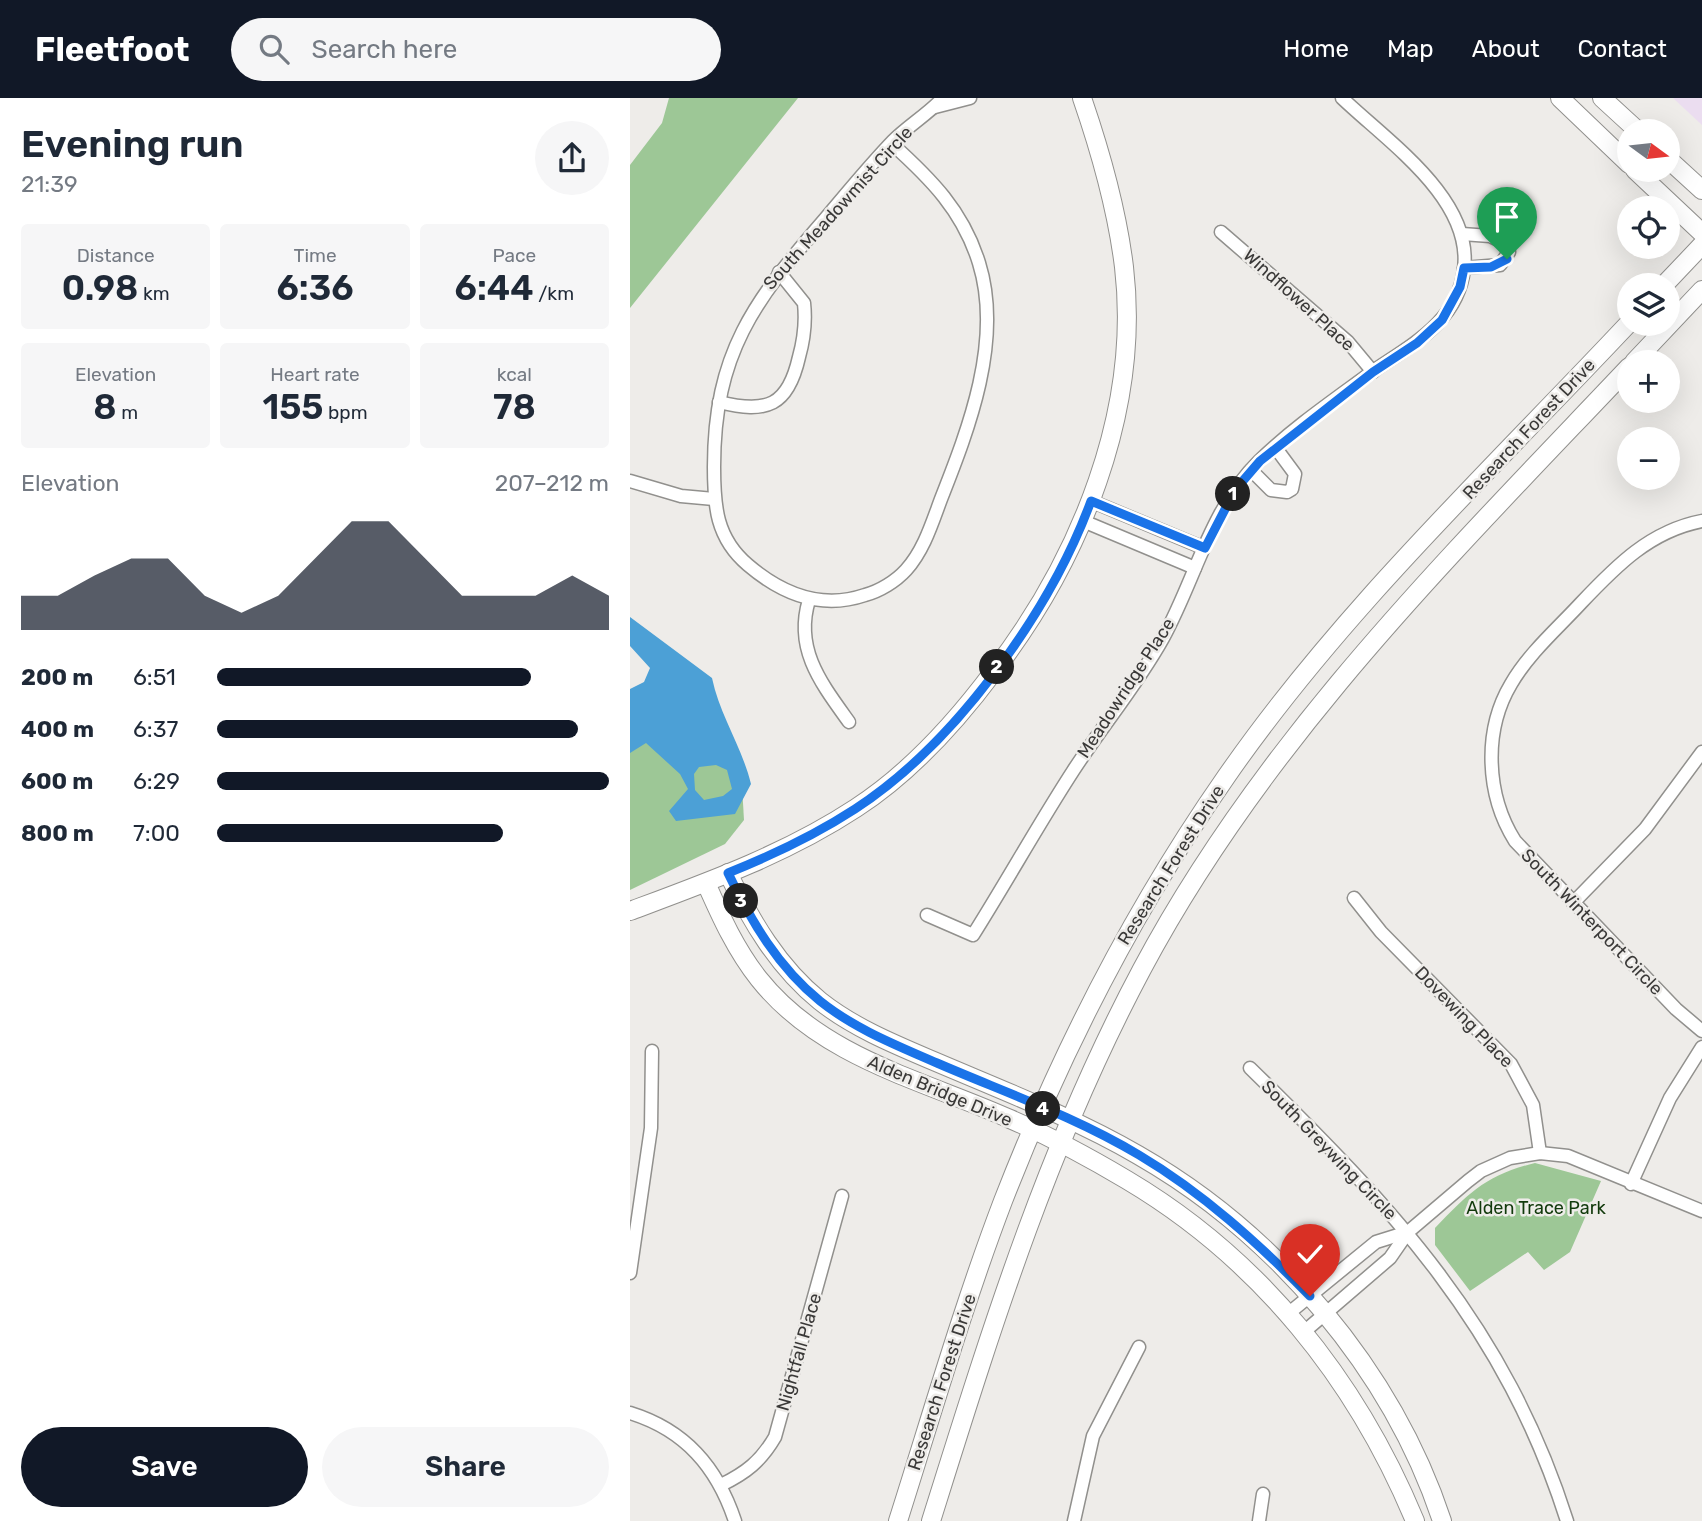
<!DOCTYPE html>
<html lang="en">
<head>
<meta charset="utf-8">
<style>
	body { margin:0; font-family:Rubik,sans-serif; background:#f6f6f7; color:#1f2937; height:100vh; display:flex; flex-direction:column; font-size:26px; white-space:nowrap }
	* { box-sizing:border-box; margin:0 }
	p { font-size:23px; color:#747a83 }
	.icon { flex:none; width:38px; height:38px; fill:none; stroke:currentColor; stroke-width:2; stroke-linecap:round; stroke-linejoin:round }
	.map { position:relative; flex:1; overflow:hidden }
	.sheet { display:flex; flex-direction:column; background:#fff; width:630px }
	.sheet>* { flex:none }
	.needle { width:46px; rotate:105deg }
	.tools { position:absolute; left:987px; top:21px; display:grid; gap:14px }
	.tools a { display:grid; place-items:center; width:63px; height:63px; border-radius:50%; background:#fff; box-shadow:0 7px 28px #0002; font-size:35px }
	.pin { position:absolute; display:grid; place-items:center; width:60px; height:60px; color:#fff; margin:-72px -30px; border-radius:50% 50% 50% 0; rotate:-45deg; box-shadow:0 0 7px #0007 }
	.pin .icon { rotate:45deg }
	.km { position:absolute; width:35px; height:35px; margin:-18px; border-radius:50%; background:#222; color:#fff; font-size:19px; line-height:35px; text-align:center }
	.round { display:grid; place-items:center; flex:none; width:74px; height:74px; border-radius:37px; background:#f6f6f7 }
	.headline { display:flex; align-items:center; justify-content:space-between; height:119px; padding:0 21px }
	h1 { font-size:38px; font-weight:600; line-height:52px }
	.metrics { display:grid; grid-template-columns:repeat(3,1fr); gap:10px; height:119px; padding:7px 21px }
	.metrics div { display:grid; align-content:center; border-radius:7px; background:#f6f6f7; text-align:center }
	.metrics b { font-size:35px; font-weight:600 }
	.metrics small { font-size:19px; font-weight:400 }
	.metrics p { font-size:19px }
	.chart { height:196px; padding:14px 21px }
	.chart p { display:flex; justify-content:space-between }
	.chart svg { width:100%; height:126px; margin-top:7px; fill:#111827; opacity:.7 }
	.cta { display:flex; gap:14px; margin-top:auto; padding:14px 21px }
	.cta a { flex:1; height:80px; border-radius:42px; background:#111827; color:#fff; font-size:28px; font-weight:600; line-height:80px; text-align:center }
	.cta a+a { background:#f6f6f7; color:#1f2937 }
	ul { padding:0 21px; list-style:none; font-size:23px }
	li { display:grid; grid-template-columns:112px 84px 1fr; align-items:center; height:52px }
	li i { height:18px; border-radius:9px; background:#111827 }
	header { display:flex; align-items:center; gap:42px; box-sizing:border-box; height:98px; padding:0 35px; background:#111827; color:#fff }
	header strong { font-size:33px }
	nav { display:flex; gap:38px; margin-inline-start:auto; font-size:24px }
	.search { width:490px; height:63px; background:#f6f6f7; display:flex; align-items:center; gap:18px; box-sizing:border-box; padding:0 24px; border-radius:38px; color:#747a83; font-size:26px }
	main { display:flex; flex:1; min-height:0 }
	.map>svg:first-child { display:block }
</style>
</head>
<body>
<header>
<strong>Fleetfoot</strong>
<div class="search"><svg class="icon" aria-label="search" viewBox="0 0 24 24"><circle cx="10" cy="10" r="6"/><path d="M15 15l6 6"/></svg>Search here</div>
<nav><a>Home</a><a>Map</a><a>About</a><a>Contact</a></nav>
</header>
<main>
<section class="sheet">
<div class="headline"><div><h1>Evening run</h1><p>21:39</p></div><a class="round"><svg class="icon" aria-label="share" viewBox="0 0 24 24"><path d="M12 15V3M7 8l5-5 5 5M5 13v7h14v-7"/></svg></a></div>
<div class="metrics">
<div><p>Distance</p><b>0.98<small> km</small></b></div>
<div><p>Time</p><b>6:36</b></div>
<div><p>Pace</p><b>6:44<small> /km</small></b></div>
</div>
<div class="metrics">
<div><p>Elevation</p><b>8<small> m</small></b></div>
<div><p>Heart rate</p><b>155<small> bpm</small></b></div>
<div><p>kcal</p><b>78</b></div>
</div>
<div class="chart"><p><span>Elevation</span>207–212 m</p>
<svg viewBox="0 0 160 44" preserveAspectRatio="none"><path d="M0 44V32L10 32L20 25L30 19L40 19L50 32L60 38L70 32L80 19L90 6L100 6L110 19L120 32L130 32L140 32L150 25L160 32V44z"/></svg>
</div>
<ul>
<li><b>200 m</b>6:51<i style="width:80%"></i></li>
<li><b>400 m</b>6:37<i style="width:92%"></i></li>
<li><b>600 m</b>6:29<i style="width:100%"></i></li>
<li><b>800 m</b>7:00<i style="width:73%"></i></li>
</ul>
<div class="cta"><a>Save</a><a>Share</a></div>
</section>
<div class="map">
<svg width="1072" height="1423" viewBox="0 0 1072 1423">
	<rect width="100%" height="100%" fill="#eeece9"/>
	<polygon fill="#ebddf0" points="1043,0 1072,0 1072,27"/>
	<g fill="#9dc796">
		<polygon points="39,0 168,0 0,210 0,67 32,25"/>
		<polygon points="0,611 99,664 112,688 114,722 95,746 0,792"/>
		<path d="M905,1065L971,1083L940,1154L914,1172L898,1154L840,1193L805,1147V1130C839,1095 856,1077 905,1065Z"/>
	</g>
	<path fill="#4ca0d6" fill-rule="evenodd" d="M0,519L82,580C90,618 112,649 121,686L105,716L46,723L39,713L58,691L50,676L16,645L0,655V591L14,584L20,570L0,548ZM86,667L97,672L102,691L93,698L74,702L65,692L64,676L69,669Z"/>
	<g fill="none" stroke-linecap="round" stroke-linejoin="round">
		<g stroke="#91908d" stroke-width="15">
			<g id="street">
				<polyline points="305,9 340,0"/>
				<path d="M261,45C301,81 333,113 349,165C373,242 339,330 311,401C302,425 294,452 276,472C266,483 250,493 235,497C191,512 152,496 118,467C86,440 84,408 84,369C84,255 124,203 195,121C217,95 239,68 263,43C278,28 298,16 313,0"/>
				<polyline points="591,134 718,244 743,274"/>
				<polyline points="832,136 860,138 877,146 879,154 870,167 834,170"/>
				<path d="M89,304C137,316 158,308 169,259C174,241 176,223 174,205L149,174"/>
				<polyline points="621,372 641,392 657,394 662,391 665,376 645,349"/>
				<polyline points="0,383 51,398 84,401"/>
				<polyline points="461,403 574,450"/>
				<polyline points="453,423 565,470"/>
				<path d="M1072,423C1020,433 986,468 951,505C927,531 899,555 881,586C853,633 856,697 885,743L1046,911L1072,933"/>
				<path d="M179,502C164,551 191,585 219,624"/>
				<polyline points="724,800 751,834 881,966 903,1007 910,1055"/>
				<polyline points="943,805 1015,731 1072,654"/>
				<path d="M297,817L343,837C377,783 408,727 443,673C472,628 507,587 533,540C565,482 580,411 629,363C663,330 704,302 742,274C781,247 828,224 834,171C843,101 758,44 712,0"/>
				<path d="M620,970C763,1110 875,1228 937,1423"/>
				<polyline points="1001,1086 1040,1000 1072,949"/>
				<polyline points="0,1175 21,1030 22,953"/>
				<polyline points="659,1215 746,1144 778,1134"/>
				<polyline points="675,1233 760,1160 778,1134 838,1083 851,1073 880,1060 910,1055 938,1058 1072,1113"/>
				<path d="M0,1315C55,1332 87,1369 105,1423"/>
				<path d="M91,1387C116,1375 131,1363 145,1339L212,1098"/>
				<polyline points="444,1423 463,1338 509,1249"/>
				<polyline points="629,1423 633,1396"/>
			</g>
		</g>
		<g stroke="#91908d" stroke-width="20">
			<g id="secondary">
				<polyline points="930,0 999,66"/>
				<polyline points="972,0 1008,33"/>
				<polyline points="1038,61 1072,92"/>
				<polyline points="1005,72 1072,135"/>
				<polyline points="1034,187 1072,147"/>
				<polyline points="1004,264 1072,192"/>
				<path d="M98,775C121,823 148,869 190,903C224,930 266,947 306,964C374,993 444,1020 508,1057C646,1136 762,1272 812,1423"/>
				<path d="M76,785C91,819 106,852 129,881C192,960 293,982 380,1021C419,1038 460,1060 497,1082C630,1161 726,1281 785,1423"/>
				<path d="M0,813C78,784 156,756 226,710C280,675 326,624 364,573C450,461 511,313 494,169C487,112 471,55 452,0"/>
				<path d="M268,1423C302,1316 333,1208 373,1103C431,954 504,811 596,679C711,513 861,372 999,225"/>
				<path d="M301,1423C361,1232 417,1049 512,871C635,640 821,457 999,269"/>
			</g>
		</g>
		<use href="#street" stroke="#fff" stroke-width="12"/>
		<use href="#secondary" stroke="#fff" stroke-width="18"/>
	</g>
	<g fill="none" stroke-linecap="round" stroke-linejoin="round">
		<g stroke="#fff" stroke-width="14">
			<path id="route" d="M680,1198C628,1145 573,1095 509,1057C446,1019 374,994 307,965C266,947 225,931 190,903C148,869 121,823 98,775C143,757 185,737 225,711C325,646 420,514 461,403L575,450L605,392L630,363L743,274L787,245L812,222L830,189L834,170L861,169L877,161"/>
		</g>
		<use href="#route" stroke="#1a73e8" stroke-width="9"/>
	</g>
	<g text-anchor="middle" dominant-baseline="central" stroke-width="5" stroke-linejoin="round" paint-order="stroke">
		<g font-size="18" fill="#3a3938" stroke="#eeece9">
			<text transform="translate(208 110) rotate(-48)">South Meadowmist Circle</text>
			<text transform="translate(669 202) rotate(42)">Windflower Place</text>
			<text transform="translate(899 331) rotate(-47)">Research Forest Drive</text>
			<text transform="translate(496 590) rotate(-57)">Meadowridge Place</text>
			<text transform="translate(541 767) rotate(-58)">Research Forest Drive</text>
			<text transform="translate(962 824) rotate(46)">South Winterport Circle</text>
			<text transform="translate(834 919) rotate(46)">Dovewing Place</text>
			<text transform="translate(310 993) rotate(23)">Alden Bridge Drive</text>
			<text transform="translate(699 1052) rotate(46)">South Greywing Circle</text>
			<text transform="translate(169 1254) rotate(-74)">Nightfall Place</text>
			<text transform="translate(312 1284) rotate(-72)">Research Forest Drive</text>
		</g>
		<g font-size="18" fill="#123a0c" stroke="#eeece9">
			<text x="906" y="1110">Alden Trace Park</text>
		</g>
	</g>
</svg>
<div class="tools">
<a><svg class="needle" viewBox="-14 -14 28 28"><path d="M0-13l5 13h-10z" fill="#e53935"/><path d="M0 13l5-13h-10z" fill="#747a83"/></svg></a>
<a><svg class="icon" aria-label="locate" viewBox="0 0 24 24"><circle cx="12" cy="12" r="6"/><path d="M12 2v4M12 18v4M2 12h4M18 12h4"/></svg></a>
<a><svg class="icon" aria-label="layers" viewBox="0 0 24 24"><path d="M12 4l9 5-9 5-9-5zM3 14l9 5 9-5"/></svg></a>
<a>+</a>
<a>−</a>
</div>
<div class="pin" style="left:877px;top:161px;background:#1e9e55"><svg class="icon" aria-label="arrive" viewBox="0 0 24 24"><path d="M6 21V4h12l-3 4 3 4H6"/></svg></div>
<div class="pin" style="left:680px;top:1198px;background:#d93025"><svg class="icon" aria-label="check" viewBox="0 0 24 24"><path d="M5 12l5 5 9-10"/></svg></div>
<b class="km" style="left:603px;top:396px">1</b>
<b class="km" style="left:367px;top:569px">2</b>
<b class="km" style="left:111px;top:803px">3</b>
<b class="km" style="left:413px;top:1011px">4</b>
</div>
</main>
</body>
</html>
